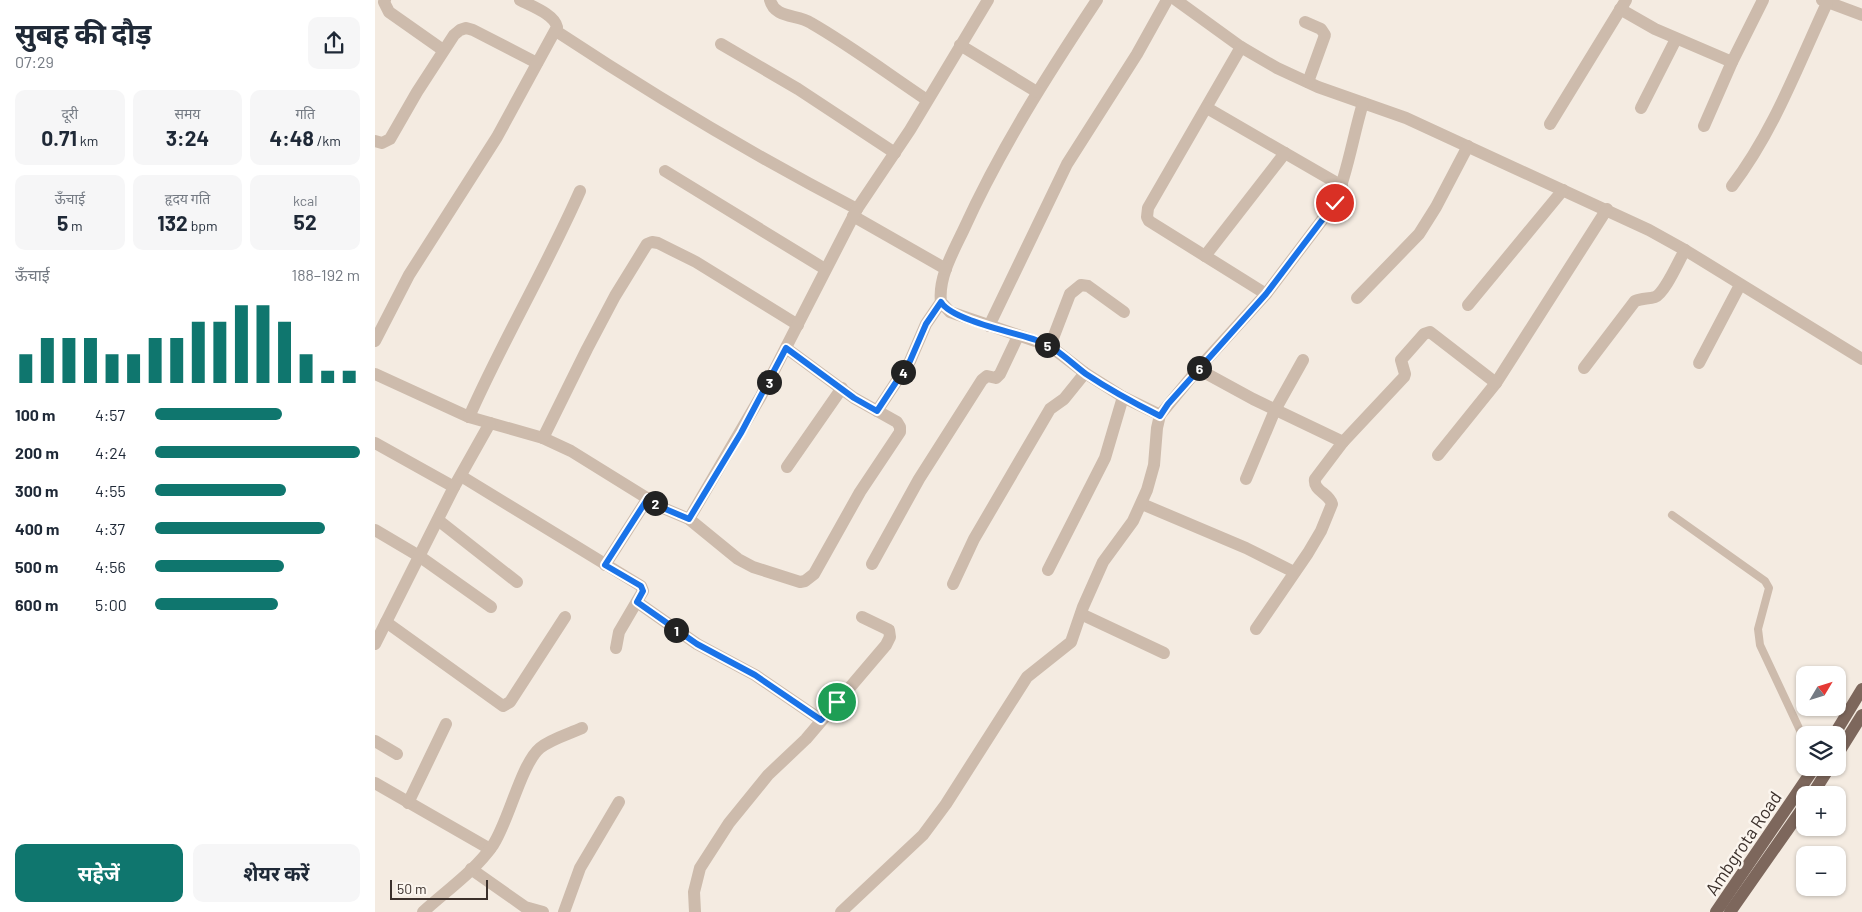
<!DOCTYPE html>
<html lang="hi">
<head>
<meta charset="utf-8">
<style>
	body { margin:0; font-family:Barlow,"Noto Sans Devanagari",sans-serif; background:#f6f6f7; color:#1f2937; height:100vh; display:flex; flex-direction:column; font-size:19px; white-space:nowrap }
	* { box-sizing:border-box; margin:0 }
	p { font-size:16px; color:#747a83 }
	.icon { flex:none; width:28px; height:28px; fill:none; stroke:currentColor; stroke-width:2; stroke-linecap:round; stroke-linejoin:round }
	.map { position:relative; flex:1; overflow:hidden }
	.panel { display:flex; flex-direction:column; background:#fff; width:375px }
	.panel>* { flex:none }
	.needle { width:32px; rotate:52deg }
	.controls { position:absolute; left:1421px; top:666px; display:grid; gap:10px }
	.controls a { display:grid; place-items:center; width:50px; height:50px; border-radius:10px; background:#fff; box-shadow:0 1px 4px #0004; font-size:25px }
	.scale { position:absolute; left:15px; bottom:12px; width:98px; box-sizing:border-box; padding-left:5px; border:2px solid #3b302b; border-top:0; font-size:14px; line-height:18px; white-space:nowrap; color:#3b302b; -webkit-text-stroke:4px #fbf5ee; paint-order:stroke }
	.pin { position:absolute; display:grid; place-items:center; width:42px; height:42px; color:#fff; margin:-21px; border:2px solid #fff; border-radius:50%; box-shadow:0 1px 5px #0007 }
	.km { position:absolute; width:25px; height:25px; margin:-12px; border-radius:50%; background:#222; color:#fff; font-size:14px; line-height:25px; text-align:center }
	.round { display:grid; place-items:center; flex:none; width:52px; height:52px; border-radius:10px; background:#f6f6f7 }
	.head { display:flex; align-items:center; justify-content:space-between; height:85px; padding:0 15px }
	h1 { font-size:28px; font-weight:700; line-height:38px }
	.metrics { display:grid; grid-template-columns:repeat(3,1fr); gap:8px; height:85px; padding:5px 15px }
	.metrics div { display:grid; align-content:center; border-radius:10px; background:#f6f6f7; text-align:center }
	.metrics b { font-size:21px; font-weight:700 }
	.metrics small { font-size:14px; font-weight:400 }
	.metrics p { font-size:14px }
	.chart { height:140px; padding:10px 15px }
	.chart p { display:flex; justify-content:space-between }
	.chart svg { width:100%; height:90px; margin-top:5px; stroke:#0f766e; stroke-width:6 }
	.primary-button { display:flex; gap:10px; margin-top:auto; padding:10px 15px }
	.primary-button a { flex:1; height:58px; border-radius:10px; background:#0f766e; color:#fff; font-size:20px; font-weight:700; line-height:58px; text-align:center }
	.primary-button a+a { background:#f6f6f7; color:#1f2937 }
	ul { padding:0 15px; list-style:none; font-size:16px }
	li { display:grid; grid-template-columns:80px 60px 1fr; align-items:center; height:38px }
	li i { height:12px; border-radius:6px; background:#0f766e }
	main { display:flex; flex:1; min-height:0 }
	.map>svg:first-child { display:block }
</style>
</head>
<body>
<main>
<section class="panel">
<div class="head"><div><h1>सुबह की दौड़</h1><p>07:29</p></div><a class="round"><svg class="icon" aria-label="share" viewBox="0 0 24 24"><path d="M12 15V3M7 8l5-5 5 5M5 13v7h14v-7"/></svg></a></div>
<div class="metrics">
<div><p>दूरी</p><b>0.71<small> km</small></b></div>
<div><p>समय</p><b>3:24</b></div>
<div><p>गति</p><b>4:48<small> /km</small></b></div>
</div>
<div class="metrics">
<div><p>ऊँचाई</p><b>5<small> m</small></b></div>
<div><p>हृदय गति</p><b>132<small> bpm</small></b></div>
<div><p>kcal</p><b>52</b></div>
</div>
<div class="chart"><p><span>ऊँचाई</span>188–192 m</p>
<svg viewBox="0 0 160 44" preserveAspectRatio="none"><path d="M5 44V30M15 44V22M25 44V22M35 44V22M45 44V30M55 44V30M65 44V22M75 44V22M85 44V14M95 44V14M105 44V6M115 44V6M125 44V14M135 44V30M145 44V38M155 44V38"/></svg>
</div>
<ul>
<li><b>100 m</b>4:57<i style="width:62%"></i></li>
<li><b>200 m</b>4:24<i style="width:100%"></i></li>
<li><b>300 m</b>4:55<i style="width:64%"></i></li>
<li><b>400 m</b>4:37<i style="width:83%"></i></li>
<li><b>500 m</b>4:56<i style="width:63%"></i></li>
<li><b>600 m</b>5:00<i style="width:60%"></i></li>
</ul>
<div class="primary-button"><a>सहेजें</a><a>शेयर करें</a></div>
</section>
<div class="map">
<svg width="1487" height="912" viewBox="0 0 1487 912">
	<rect width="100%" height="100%" fill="#f4ebe1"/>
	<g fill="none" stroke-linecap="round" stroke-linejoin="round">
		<polyline stroke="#cdbbac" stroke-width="8" points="1297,515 1390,581 1394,588 1383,629 1385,645 1430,741"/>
		<g stroke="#cdbbac" stroke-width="12">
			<polyline points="10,0 9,2 14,12 68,50"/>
			<path d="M395,0C400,19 422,14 436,23C476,46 513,74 552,100"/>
			<path d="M722,0C673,74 625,149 588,231C578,252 563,278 566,302L575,312L675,346L710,373L748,397L785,415"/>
			<polyline points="801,0 866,47 902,68 943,87 1031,118 1274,230 1310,250 1487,359"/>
			<polyline points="1447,0 1487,15"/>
			<polyline points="1245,9 1280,29 1357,62"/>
			<polyline points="930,22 946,29 950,35 933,82"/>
			<path d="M181,31C278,95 378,155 482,209"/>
			<polyline points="346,44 423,89 520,153"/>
			<polyline points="585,45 662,92"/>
			<polyline points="866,47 773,208 772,217 774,221 891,294"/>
			<polyline points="832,108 967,186"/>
			<polyline points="1266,108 1301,39"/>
			<polyline points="1175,124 1251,0"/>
			<polyline points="1329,126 1357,62 1388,0"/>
			<polyline points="0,141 7,143 15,139 42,92 79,35 85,30 91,28 98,30 162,63"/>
			<polyline points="290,171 450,269"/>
			<path d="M1357,186C1399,131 1423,65 1452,3"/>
			<polyline points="478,216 571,269"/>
			<polyline points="830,256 910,153"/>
			<polyline points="982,298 1044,234 1061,207 1093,146"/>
			<polyline points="1093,305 1188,190"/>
			<polyline points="614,326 692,164 762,54 792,0"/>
			<path d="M0,341L34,275L122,137L182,27C179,14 156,6 145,0"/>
			<polyline points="675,346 695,294 706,285 713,286 749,312"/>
			<polyline points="1324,363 1365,285"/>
			<path d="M1209,368L1260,301C1267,298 1273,299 1280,297C1290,293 1304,260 1310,250"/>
			<polyline points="823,369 878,399 968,442"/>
			<polyline points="0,374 94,417 168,438 196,451 288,508 314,519 363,559 378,567 425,582 430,581 439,574 485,492 525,432 525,427 522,422 479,398 411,348"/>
			<polyline points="502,411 535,361 551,324 566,302"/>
			<path d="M94,417C128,340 171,268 205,191"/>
			<polyline points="168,438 212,349 240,296 272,244 277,242 283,243 321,262 423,325"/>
			<polyline points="0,443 79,487"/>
			<polyline points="1063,455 1121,383 1232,209"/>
			<polyline points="412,467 467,388"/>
			<polyline points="86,476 266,586 268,591 244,632 241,648"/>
			<polyline points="871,479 900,410 928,360"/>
			<polyline points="767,504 871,548 919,572"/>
			<polyline points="314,519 386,396 482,209 535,130 613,0"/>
			<polyline points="63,520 142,582"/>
			<polyline points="0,530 44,556 116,607"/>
			<polyline points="497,564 544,479 607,380 612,376 621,378 625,374 643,336"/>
			<polyline points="230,565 273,498"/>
			<polyline points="673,570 730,458 748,397"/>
			<polyline points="578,584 599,539 675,409 689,399 710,373"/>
			<polyline points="262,602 322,644 380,675 446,720"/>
			<polyline points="706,614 789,653"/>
			<polyline points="11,622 128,706 135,702 190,617"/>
			<path d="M881,629L933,553L946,531L957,504C954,493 938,491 940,479L968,442L1029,377L1030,374L1026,360L1049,334L1055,332L1121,383"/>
			<polyline points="0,644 79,487 115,423"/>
			<polyline points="0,741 22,754"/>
			<polyline points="0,783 115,849"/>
			<polyline points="33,803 71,724"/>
			<polyline points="96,869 150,907 168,912"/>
			<path d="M48,912C71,891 100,871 118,845C134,821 146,764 165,748C176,739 194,734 207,728"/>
			<polyline points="189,912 205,868 244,802"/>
			<polyline points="320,912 319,892 325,868 354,823 393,775 431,739 511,645 515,637 514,630 487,617"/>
			<path d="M466,912L548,835L571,804L652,677L696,642L708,607L728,562L758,521L772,490L779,465L782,428L785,415L823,369L891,294L960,203C973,171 978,136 988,103"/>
		</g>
		<g stroke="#7d675c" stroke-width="12">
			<polyline points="1459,735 1487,689"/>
			<polyline points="1462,755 1487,715"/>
			<polyline points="1437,795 1454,768"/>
			<polyline points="1341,912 1439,768"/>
			<polyline points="1355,912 1430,805"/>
		</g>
	</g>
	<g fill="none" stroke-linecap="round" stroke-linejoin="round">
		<g stroke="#fff" stroke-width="10">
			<path id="route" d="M462,702L446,720L380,675L322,644L262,602L268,591L266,586L230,565L273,498L288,508L314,519L366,433L411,348L479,398L502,411L535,361L551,324L566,302C576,320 641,333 661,340C680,346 695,362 711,374C735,390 759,403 785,416L793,404L891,294L960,203"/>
		</g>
		<use href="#route" stroke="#1a73e8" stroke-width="6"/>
	</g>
	<g text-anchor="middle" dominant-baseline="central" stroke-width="5" stroke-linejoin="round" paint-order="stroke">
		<g font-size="18" fill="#3b302b" stroke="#fbf5ee">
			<text transform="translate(1368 843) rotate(-56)">Ambgrota Road</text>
		</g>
	</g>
</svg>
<div class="controls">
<a><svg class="needle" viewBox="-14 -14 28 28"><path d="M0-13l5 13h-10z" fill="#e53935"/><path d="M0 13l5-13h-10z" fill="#747a83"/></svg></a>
<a><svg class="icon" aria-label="layers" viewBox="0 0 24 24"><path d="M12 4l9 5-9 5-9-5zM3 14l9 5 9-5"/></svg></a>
<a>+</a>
<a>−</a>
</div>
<div class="scale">50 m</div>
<div class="pin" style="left:462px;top:702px;background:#1e9e55"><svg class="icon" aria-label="arrive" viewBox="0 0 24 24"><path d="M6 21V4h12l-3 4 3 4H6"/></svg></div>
<div class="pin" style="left:960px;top:203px;background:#d93025"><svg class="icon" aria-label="check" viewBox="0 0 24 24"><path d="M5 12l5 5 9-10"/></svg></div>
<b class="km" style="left:301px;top:630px">1</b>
<b class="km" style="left:280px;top:503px">2</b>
<b class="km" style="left:394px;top:382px">3</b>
<b class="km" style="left:528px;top:372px">4</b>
<b class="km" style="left:672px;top:345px">5</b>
<b class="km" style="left:824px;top:368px">6</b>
</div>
</main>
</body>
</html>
